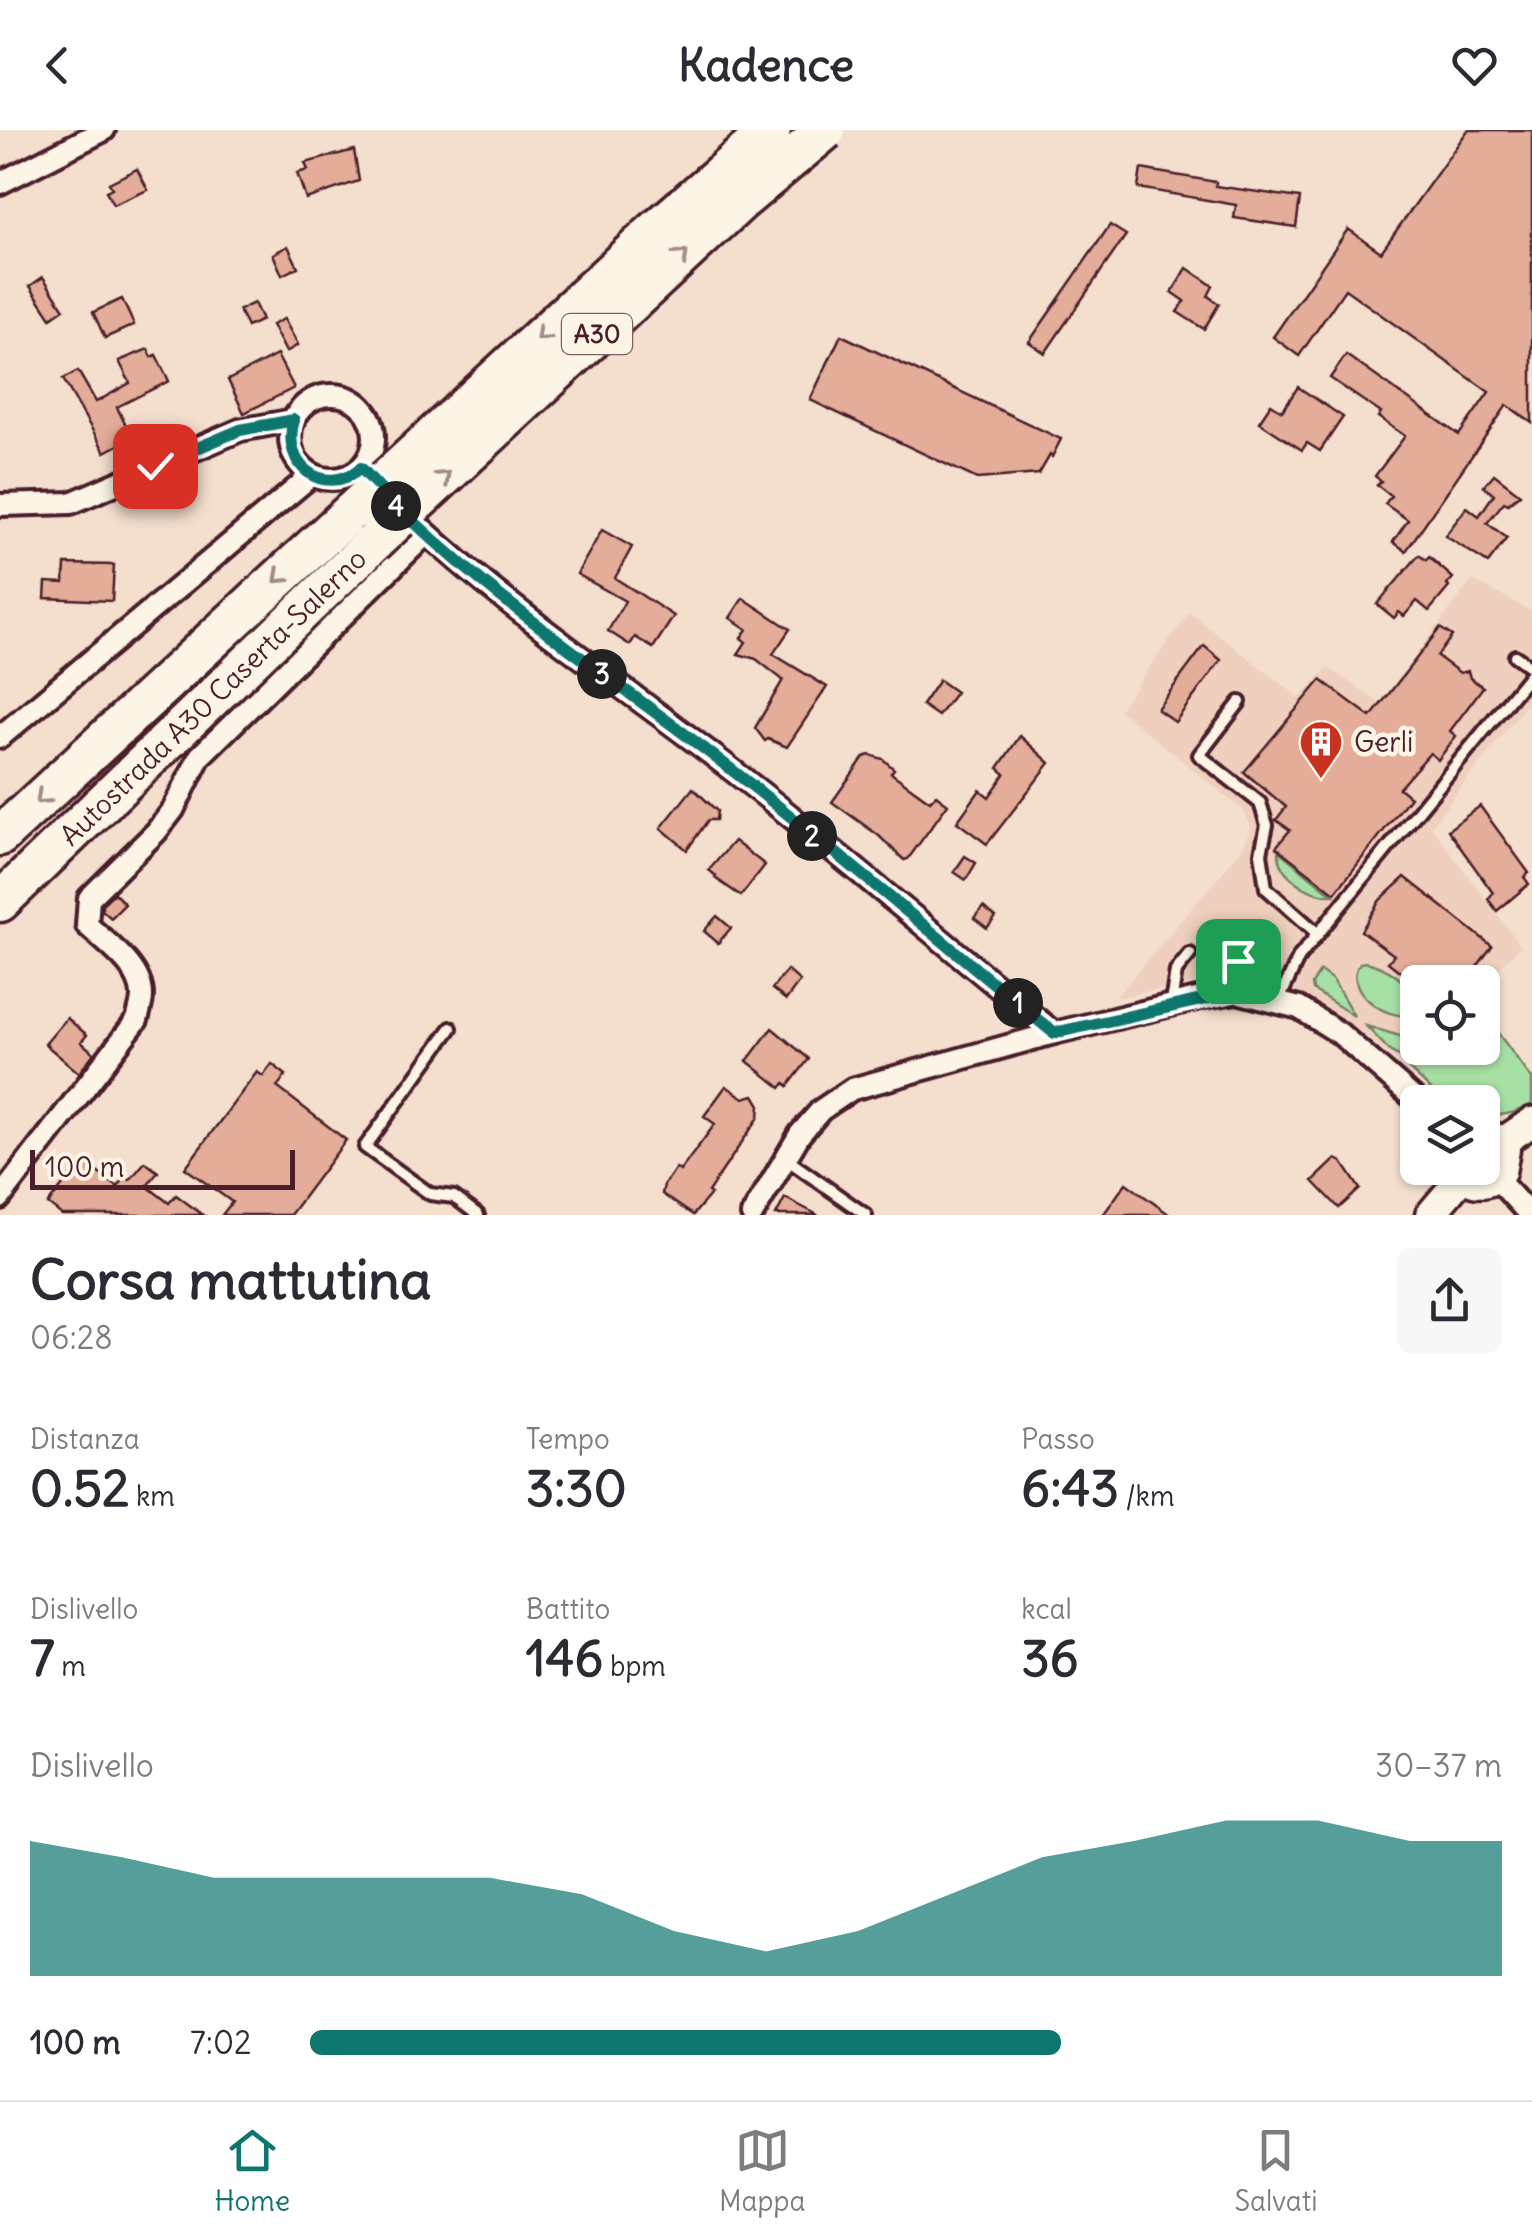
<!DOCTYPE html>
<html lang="it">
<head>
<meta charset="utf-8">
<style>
	body { margin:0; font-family:Delius,sans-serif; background:#f7f7f7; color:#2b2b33; height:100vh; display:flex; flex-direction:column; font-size:38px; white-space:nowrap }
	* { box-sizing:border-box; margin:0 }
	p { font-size:32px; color:#7c7c81 }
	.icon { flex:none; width:55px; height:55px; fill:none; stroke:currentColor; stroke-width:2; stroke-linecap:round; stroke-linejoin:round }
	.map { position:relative; height:1085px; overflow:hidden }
	.details { display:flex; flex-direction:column; background:#fff; flex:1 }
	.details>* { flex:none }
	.controls { position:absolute; left:1400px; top:835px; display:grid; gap:20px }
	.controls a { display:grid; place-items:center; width:100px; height:100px; border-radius:15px; background:#fff; box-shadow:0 2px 8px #0004; font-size:50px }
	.scale { position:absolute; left:30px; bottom:25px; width:265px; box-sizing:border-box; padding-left:10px; border:5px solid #4a1f2b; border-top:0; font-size:28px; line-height:35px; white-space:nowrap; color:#4a1f2b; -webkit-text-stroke:8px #fcf5e5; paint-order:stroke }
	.pin { position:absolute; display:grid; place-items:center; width:85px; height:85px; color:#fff; margin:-42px; border-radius:20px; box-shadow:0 5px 15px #0006 }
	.km { position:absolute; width:50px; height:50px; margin:-25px; border-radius:50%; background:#222; color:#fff; font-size:28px; line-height:50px; text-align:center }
	.round { display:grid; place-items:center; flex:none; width:105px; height:105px; border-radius:15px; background:#f7f7f7 }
	.headline { display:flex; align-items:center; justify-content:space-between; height:170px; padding:0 30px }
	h1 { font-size:55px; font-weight:800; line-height:75px }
	.figures { display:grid; grid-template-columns:repeat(3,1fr); gap:15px; height:170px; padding:10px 30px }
	.figures div { display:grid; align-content:center }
	.figures b { font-size:50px; font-weight:800 }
	.figures small { font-size:28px; font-weight:400 }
	.figures p { font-size:28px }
	.chart { height:280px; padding:20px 30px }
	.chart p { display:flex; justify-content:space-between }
	.chart svg { width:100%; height:180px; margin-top:10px; fill:#0f766e; opacity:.7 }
	ul { padding:0 30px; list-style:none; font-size:32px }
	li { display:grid; grid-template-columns:160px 120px 1fr; align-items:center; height:75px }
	li i { height:25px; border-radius:12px; background:#0f766e }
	header { display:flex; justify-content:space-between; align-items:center; height:130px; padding:0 30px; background:#fff; font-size:45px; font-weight:800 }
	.tabs { display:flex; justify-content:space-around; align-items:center; height:140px; border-top:2px solid #e1e1e2; background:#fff; font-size:28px; color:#7c7c81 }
	.tabs a { display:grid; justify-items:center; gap:5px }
	.tabs .on { color:#0f766e }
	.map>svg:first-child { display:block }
</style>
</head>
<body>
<header><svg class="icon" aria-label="back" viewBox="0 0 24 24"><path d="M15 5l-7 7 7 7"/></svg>Kadence<svg class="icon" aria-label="heart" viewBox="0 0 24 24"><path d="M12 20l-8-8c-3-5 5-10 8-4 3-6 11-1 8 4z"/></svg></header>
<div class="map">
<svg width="1532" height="1085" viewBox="0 0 1532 1085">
	<rect width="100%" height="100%" fill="#f4dfce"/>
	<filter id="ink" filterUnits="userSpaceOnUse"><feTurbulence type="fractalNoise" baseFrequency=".01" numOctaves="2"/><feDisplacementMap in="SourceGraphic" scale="20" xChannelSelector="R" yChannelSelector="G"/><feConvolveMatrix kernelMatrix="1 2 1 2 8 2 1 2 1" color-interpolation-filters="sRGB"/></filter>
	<g filter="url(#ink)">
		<polygon fill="#efd0be" points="1472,450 1532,481 1532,567 1431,696 1521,816 1483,855 1482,852 1418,852 1418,918 1422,918 1403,936 1355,897 1246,843 1115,868 1243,718 1251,697 1243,680 1119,580 1189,482 1300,568 1328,537 1380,573"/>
		<g fill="#a7e0a4" stroke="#788068" stroke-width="2.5">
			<path d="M1279,721L1333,765C1310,766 1278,746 1279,721Z"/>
			<path d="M1366,832C1389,838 1405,849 1416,870L1415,883C1390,895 1340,859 1360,833Z"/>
			<polygon points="1320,841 1333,850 1354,886 1313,860 1312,854"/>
			<path d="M1483,883L1532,949V974C1514,984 1502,987 1483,983L1482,972H1444L1408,938L1428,918H1482Z"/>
			<polygon points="1366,896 1410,909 1416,913 1399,926 1391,922"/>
		</g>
		<g fill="#e3ad99" stroke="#4a1f2b" stroke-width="2.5">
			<polygon points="1468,0 1532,0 1532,293 1507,275 1406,421 1393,412 1408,390 1385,374 1391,366 1377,355 1381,351 1375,346 1405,306 1378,287 1381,283 1330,248 1346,225 1459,305 1489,262 1345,159 1299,226 1273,207 1348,99 1381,122"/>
			<polygon points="354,20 359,51 306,69 297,43 308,40 305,33"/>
			<polygon points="137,39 148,60 113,75 106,61 112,58 109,53"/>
			<polygon points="1141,39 1216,52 1216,56 1300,68 1296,97 1234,88 1236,75 1138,58"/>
			<polygon points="1110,95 1126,105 1045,223 1029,212"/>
			<polygon points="288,116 298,137 282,145 273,124"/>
			<polygon points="1187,138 1213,156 1208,166 1219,174 1204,199 1177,182 1185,171 1172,162"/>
			<polygon points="43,147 64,179 51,188 30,156"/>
			<polygon points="122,169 134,195 105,208 93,182"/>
			<polygon points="254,173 262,190 247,197 239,180"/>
			<polygon points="284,189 298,215 286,222 272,195"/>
			<polygon points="841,205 1061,309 1052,327 1050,325 1039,344 977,349 810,270"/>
			<polygon points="148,219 152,227 156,225 169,251 117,277 132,308 105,322 63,249 78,241 96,272 130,253 119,231"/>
			<polygon points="277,225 294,258 244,283 228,250"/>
			<polygon points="1298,257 1343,287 1320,321 1307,313 1302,320 1259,292 1271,274 1282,281"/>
			<polygon points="1494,344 1520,364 1508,374 1504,372 1487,393 1507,408 1488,433 1445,406 1467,377 1479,386 1494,364 1484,356"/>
			<polygon points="602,400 632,417 615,448 674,486 653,518 635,507 630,515 608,501 625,471 577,444"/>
			<polygon points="1419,425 1426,430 1429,427 1453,448 1447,455 1449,457 1429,481 1417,471 1404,486 1399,482 1394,488 1377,474"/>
			<polygon points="65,434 114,435 112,471 45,468 46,452 64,453"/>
			<polygon points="743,468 790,499 773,524 827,557 787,617 768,609 765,611 755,598 783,550 756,529 738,524 746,512 741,508 747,499 730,488"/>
			<polygon points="1440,498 1452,506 1437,526 1460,543 1468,541 1470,548 1483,557 1450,601 1456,606 1438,630 1430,623 1399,658 1410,667 1335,763 1276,717 1290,700 1276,690 1286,677 1244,642 1321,550 1371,587"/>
			<polygon points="1204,516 1221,530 1175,592 1157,579"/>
			<polygon points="939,550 956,562 938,586 922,575"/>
			<polygon points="1020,606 1050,633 987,714 957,692 980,660 989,667 1005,644 998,638"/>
			<polygon points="870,625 883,629 894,639 891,643 930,671 936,665 948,674 908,729 904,730 878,705 832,672 864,627"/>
			<polygon points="693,658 717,681 716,690 708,690 687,720 661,698"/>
			<polygon points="1480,676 1529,743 1524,747 1529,754 1497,781 1488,769 1493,763 1448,700"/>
			<polygon points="734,711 765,735 741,766 715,748 716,746 709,740"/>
			<polygon points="965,726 976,733 966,750 954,742"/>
			<polygon points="1405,747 1492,816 1466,852 1428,852 1417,845 1413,852 1388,832 1394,825 1361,801 1380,770"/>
			<polygon points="114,763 125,774 111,788 102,780 102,774"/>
			<polygon points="983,777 996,787 987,798 974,788"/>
			<polygon points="717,786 731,798 718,813 704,801"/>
			<polygon points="787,840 800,851 786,870 772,859"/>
			<polygon points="67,888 87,905 81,912 94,923 79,943 45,914"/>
			<polygon points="772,898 809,929 788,956 785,953 781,958 747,931"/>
			<polygon points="272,934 286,945 277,957 346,1010 290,1085 222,1085 232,1072 185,1038 257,942 263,946"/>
			<polygon points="726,956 744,968 754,965 760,975 759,987 708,1062 711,1064 693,1085 662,1064 664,1055 676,1038 680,1041 715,994 704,986"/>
			<polygon points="1336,1029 1342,1032 1360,1059 1339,1078 1313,1051"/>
			<polygon points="145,1032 158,1042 147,1056 169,1073 176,1065 203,1085 62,1085 48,1074 70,1046 75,1050 87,1035 118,1057 125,1047 130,1050"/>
			<polygon points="1126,1053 1170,1085 1103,1085"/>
			<polygon points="785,1068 818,1085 776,1085"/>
		</g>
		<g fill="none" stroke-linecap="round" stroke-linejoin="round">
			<g stroke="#4a1f2b" stroke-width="18">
				<g id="service">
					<polyline points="1515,526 1532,538"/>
					<polyline points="1240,572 1199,625 1260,673 1267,695 1261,723 1266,758 1318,804"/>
					<polyline points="1237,862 1238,831"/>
					<polyline points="1278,872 1299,827 1532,542"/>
					<polyline points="1171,874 1176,841 1190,824"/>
					<polyline points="451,898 365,1017 430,1064 454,1067 478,1085"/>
					<polyline points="785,1028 866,1085"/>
				</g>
			</g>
			<g stroke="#4a1f2b" stroke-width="28">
				<g id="minor">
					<polyline points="0,53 104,0"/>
					<circle cx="332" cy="307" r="42"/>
					<path d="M361,338C465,452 597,536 719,630C833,717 942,812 1054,903"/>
					<polyline points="0,375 71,373 240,300 294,290"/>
					<polyline points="0,607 312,345"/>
					<polyline points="1496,1048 1530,1085"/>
					<path d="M0,1068L137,890C139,883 142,873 142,866C142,837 106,813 87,795L89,768L156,702L173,680L200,626L426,404"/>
					<polyline points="752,1085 800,1004 821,980 852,959 1054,903 1205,867 1237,862 1299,878 1339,903 1418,972"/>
				</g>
			</g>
			<g stroke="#4a1f2b" stroke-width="35">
				<g id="secondary">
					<polyline points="1501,1013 1532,992"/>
					<path d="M1457,1038C1468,1056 1487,1058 1501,1042L1505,1020L1496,1008L1482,1002"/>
					<polyline points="1430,1085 1462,1047"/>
				</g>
			</g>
			<g stroke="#4a1f2b" stroke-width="45">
				<g id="motorway">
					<polyline points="0,706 352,381"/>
					<polyline points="0,772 373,413"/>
				</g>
			</g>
			<use href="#service" stroke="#fcf5e5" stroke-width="10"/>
			<use href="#minor" stroke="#fcf5e5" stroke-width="20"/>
			<use href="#secondary" stroke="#fcf5e5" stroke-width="28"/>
			<use href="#motorway" stroke="#fcf5e5" stroke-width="38"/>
			<g stroke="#4a1f2b" stroke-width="45" stroke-linecap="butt">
				<g id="motorway-bridge">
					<polyline points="352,381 655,101 771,0"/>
					<polyline points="373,413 740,72 826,0"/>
				</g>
			</g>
			<use href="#motorway-bridge" stroke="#fcf5e5" stroke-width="38"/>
		</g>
		<defs><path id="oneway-chevron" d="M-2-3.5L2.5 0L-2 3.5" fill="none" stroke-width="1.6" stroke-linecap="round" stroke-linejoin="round" transform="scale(2.5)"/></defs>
		<g stroke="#a38a88">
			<use href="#oneway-chevron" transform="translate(682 126) rotate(-43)"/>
			<use href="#oneway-chevron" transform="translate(542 205) rotate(137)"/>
			<use href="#oneway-chevron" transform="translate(444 347) rotate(-43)"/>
			<use href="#oneway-chevron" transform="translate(280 447) rotate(137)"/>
			<use href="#oneway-chevron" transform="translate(42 668) rotate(137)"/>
		</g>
	</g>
	<g fill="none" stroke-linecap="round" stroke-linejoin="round" filter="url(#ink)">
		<g stroke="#fff" stroke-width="20">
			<path id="route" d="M155,336L240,300L294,290C280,334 323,369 361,338C464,452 597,536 719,630C833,717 942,812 1054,903L1237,862L1238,831"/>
		</g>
		<use href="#route" stroke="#0f766e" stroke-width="12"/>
	</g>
	<defs>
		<g id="building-pin" transform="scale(2.25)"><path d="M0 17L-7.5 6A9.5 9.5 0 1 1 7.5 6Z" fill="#c8321e" stroke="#fcf5e5"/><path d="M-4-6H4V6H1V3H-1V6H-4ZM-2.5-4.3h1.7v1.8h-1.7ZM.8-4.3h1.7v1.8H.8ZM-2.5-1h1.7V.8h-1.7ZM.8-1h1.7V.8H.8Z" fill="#fff"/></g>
	</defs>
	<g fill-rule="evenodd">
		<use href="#building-pin" x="1321" y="612"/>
	</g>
	<g text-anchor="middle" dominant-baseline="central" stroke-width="9" stroke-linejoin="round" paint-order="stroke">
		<rect fill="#fcf5e5" stroke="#7f5f63" stroke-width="2.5" x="562" y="184" width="70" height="40" rx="8"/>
		<g font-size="25" font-weight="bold" fill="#4a1f2b">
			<text x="597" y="204">A30</text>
		</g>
		<g font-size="28" fill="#4a1f2b" stroke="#fcf5e5">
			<text transform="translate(213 567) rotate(-44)">Autostrada A30 Caserta-Salerno</text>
		</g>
		<g font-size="28" fill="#4a1f2b" stroke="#fcf5e5" text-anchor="start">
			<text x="1354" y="612">Gerli</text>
		</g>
	</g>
</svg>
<div class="controls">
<a><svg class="icon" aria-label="locate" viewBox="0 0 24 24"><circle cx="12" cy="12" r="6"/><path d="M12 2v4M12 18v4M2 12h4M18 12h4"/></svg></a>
<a><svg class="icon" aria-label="layers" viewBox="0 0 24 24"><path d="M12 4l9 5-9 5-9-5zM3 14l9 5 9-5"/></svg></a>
</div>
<div class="scale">100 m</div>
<div class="pin" style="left:1238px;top:831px;background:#1e9e55"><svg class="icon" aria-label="arrive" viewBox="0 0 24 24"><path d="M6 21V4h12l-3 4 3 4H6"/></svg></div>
<div class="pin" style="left:155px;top:336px;background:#d93025"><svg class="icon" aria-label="check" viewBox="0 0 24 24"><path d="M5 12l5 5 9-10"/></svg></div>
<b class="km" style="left:1018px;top:873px">1</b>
<b class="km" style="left:812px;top:706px">2</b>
<b class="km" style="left:602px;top:544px">3</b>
<b class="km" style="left:396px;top:376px">4</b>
</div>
<section class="details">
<div class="headline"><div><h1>Corsa mattutina</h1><p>06:28</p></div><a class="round"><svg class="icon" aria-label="share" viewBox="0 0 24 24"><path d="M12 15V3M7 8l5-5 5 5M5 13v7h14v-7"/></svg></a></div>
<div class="figures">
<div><p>Distanza</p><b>0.52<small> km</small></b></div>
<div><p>Tempo</p><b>3:30</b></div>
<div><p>Passo</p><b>6:43<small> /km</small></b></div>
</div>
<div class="figures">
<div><p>Dislivello</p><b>7<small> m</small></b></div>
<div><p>Battito</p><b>146<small> bpm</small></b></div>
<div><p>kcal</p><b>36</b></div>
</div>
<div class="chart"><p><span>Dislivello</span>30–37 m</p>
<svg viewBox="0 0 160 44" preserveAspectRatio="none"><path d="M0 44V11L10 15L20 20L30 20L40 20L50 20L60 24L70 33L80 38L90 33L100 24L110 15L120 11L130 6L140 6L150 11L160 11V44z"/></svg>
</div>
<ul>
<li><b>100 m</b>7:02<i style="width:63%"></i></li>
</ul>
</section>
<nav class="tabs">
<a class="on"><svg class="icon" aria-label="home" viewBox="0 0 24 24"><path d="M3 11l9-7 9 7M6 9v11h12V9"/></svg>Home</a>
<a><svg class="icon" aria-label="map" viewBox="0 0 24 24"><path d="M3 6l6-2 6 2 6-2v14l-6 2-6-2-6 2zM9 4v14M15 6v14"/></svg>Mappa</a>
<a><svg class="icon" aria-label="saved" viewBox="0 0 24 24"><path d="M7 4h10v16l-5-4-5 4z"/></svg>Salvati</a>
</nav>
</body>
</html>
